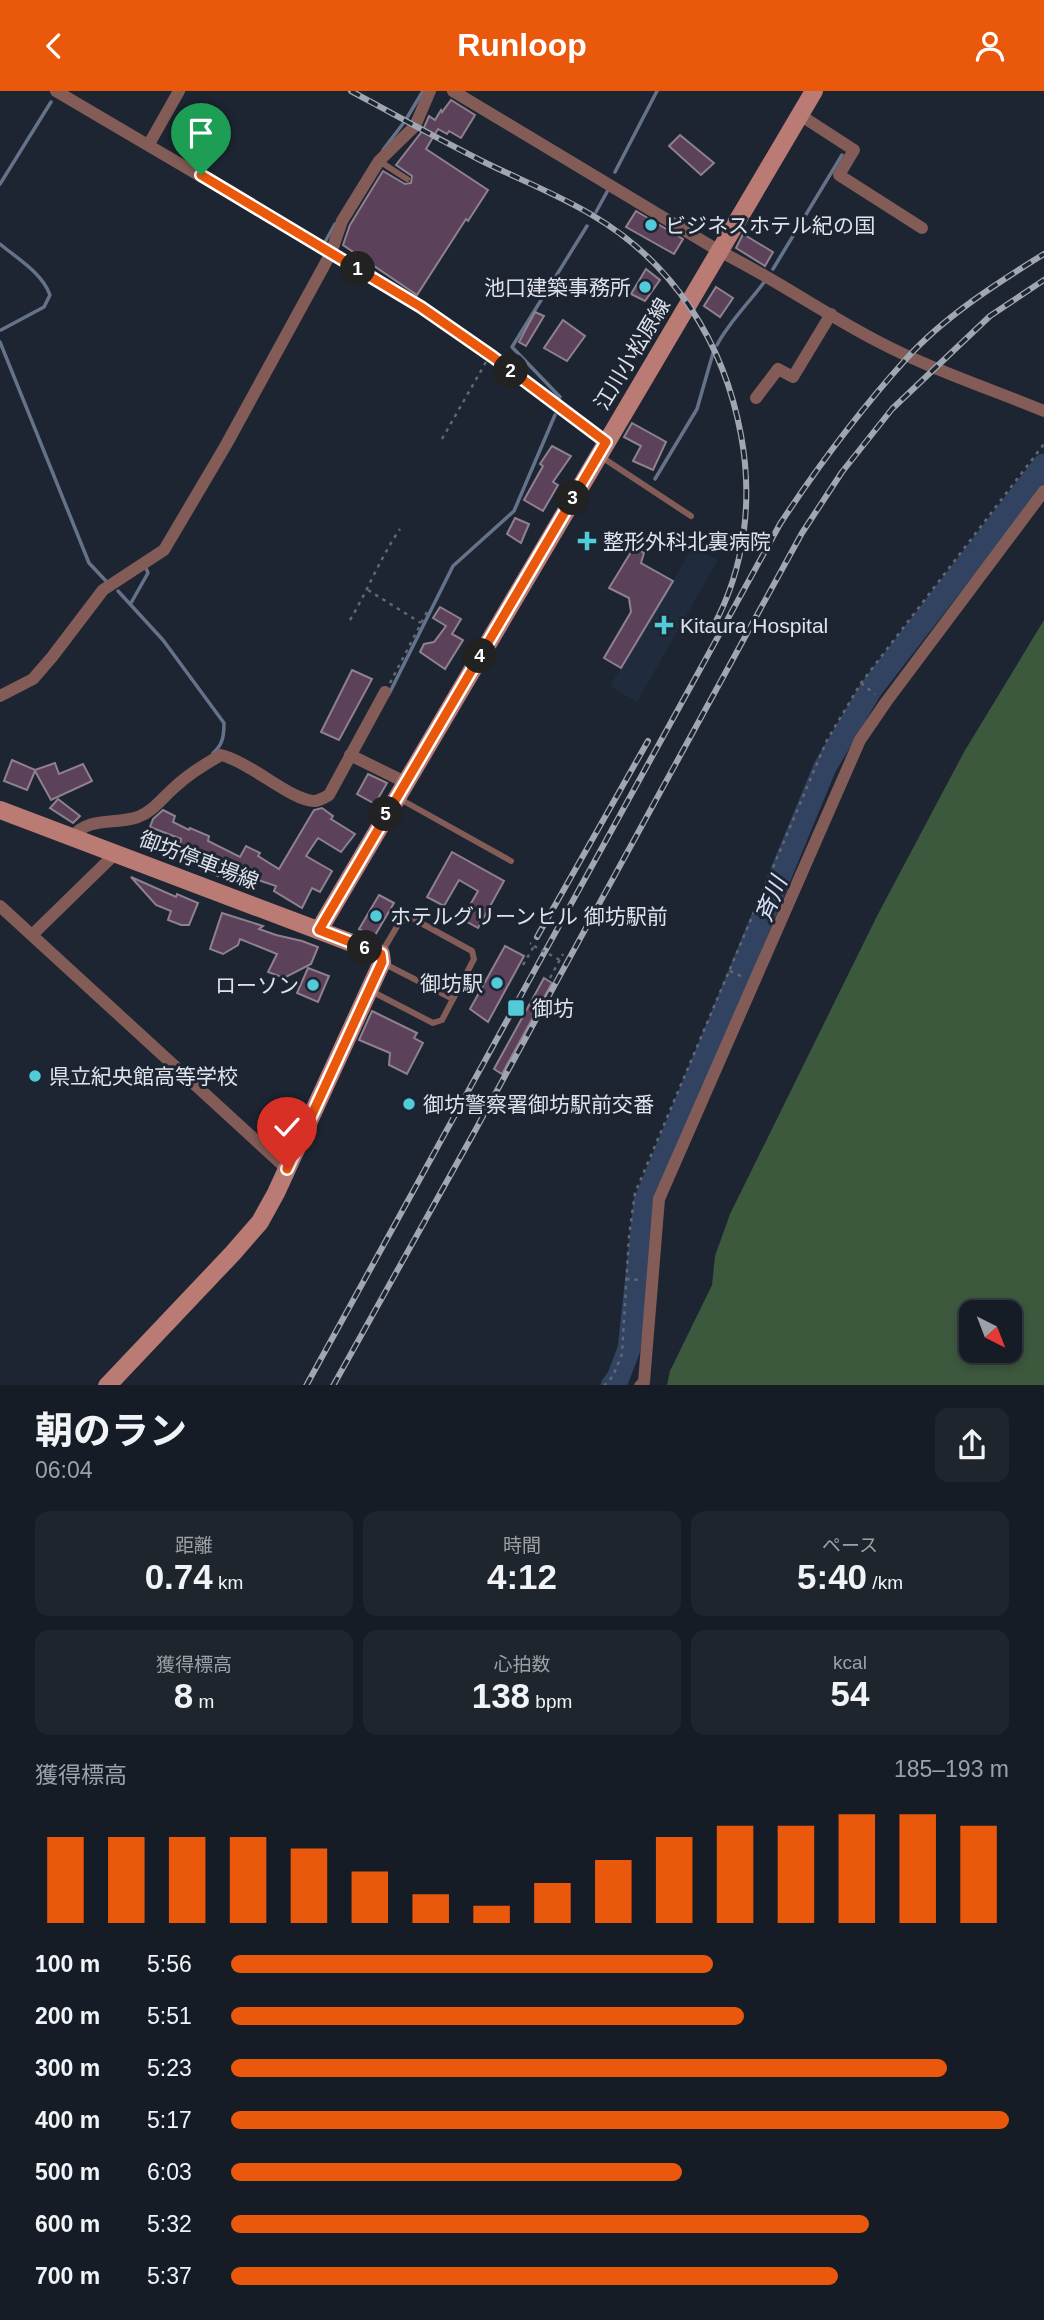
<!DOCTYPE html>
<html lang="ja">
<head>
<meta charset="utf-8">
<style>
	body { margin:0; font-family:Helvetica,"Noto Sans JP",sans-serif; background:#1e252d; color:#f1f3f6; height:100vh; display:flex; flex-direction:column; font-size:26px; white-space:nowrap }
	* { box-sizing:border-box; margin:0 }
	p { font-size:23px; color:#9da1a7 }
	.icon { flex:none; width:38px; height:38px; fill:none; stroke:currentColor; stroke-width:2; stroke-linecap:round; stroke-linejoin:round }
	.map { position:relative; height:1294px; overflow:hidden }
	.details { display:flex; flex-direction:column; background:#151c25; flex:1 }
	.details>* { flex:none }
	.needle { width:46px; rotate:138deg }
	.controls { position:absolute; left:959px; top:1209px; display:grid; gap:14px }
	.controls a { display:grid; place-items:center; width:63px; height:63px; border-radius:14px; background:#151c25; box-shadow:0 4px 10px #0003,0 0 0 2px #343a42; font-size:35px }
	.pin { position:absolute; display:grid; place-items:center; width:60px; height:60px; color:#fff; margin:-72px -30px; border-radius:50% 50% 50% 0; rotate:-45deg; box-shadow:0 0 7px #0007 }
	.pin .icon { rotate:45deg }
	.km { position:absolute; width:35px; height:35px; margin:-18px; border-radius:50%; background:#222; color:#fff; font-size:19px; line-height:35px; text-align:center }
	.round { display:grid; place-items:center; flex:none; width:74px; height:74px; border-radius:14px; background:#1e252d }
	.headline { display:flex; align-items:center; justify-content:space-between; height:119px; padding:0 35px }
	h1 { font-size:38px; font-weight:700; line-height:52px }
	.stats { display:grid; grid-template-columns:repeat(3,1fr); gap:10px; height:119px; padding:7px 35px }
	.stats div { display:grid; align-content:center; border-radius:14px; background:#1e252d; text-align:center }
	.stats b { font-size:35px; font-weight:700 }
	.stats small { font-size:19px; font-weight:400 }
	.stats p { font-size:19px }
	.chart { height:196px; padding:14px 35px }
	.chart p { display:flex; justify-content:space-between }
	.chart svg { width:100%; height:126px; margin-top:7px; stroke:#ea580c; stroke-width:6 }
	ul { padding:0 35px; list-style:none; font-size:23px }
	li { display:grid; grid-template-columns:112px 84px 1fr; align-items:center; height:52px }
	li i { height:18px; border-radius:9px; background:#ea580c }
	header { display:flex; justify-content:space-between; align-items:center; height:91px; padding:0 35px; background:#ea580c; color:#fff; font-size:32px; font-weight:700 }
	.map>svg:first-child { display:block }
</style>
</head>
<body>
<header><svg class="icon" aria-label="back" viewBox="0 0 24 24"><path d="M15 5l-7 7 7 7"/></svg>Runloop<svg class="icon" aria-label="person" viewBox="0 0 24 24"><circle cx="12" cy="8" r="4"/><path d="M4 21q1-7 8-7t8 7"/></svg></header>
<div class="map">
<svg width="1044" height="1295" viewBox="0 0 1044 1295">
	<rect width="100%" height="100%" fill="#1c2531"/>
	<polygon fill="#202c3e" points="693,456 718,469 637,611 610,595"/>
	<path fill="#3c583d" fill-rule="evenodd" d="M1044,529V1294H667L670,1280L712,1194L715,1165L730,1123L877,825L964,661ZM971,1222H1010V1260H971Z"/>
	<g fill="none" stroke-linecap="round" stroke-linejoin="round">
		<g stroke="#65738a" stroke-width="3.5">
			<polyline points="383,59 405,30 423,0"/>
			<polyline points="615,81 657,0"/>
			<polyline points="0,93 51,11"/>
			<polyline points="596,121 608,99"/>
			<polyline points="325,151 335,133"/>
			<path d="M0,153C18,168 42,182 50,204L44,216L1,239"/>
			<polyline points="773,178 842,64"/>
			<polyline points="0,251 89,472 106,490"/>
			<path d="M717,254C729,231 749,212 765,190"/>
			<polyline points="560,306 512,256 587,135"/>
			<polyline points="655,388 697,318 713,262"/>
			<path d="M118,500L163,549L224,632C224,644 223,654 213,662"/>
			<polyline points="131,512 148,482 145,475"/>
			<polyline points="389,603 453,475 514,420 555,324"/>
		</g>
		<polyline stroke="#314360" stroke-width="23" points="612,1295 618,1287 629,1258 645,1111 825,676 871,598 1044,374"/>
	</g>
	<g fill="#5c415b" stroke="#8f818e" stroke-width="2">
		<polygon points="451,9 475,24 461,47 449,40 447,43 438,38 426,58 488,99 468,130 466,128 417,204 343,154 350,134 383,80 405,93 411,92 412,85 396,74 423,39 429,25 435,29 441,19 442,21"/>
		<polygon points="680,44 714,72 701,84 669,55"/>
		<polygon points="636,120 683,148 674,163 626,136"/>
		<polygon points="743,143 773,161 765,175 736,157"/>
		<polygon points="646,178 660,189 645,210 631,203"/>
		<polygon points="716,196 733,207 720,226 704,215"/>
		<polygon points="535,221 544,225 526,255 519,251"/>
		<polygon points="563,229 585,245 567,270 544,257"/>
		<polygon points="632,332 666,351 653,379 633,370 641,355 624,346"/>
		<polygon points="552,355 571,365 553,391 558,394 543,420 524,409 543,375 540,373"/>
		<polygon points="515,427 529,433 521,452 507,443"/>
		<polygon points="634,456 644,462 641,472 673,490 621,577 604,567 631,521 629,507 609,497"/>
		<polygon points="440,516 461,528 452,543 463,549 445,578 420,561 424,553 434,551 446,535 433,527"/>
		<polygon points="352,579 372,588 339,649 321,641"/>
		<polygon points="12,669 35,679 55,672 59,683 83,673 92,690 51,709 35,680 27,699 4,690"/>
		<polygon points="368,683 387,692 375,713 357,703"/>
		<polygon points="58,708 80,725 73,732 50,717"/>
		<polygon points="322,717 333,725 331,728 355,743 341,761 318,747 306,765 332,780 320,801 312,797 302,817 274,800 276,795 249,786 251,783 223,775 218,785 200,778 208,766 180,755 181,748 150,736 153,728 163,719 175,725 173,731 189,739 190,737 209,745 208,750 240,766 246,755 260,762 258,765 279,778 314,719"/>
		<polygon points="452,761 504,790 478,837 462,828 478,800 459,789 444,815 427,806"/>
		<polygon points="131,786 176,806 177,803 198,812 189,834 181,834 168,829 171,820 156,814"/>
		<polygon points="379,804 394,812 374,846 359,838"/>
		<polygon points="222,822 263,835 259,838 276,844 302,850 318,856 311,873 284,887 268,881 277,863 240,848 238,854 223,863 210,858"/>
		<polygon points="505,855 524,865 488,931 470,918"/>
		<polygon points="308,877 329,885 318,911 297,902"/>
		<polygon points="544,887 552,892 502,983 494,978"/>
		<polygon points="372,920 417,942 414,947 423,952 407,983 389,974 390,962 359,949"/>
	</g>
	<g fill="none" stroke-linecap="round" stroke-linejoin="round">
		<g stroke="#616873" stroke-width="2.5" stroke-dasharray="3.5 5" stroke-linecap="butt">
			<polyline points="340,167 421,216 493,266 596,344"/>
			<polyline points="442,348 490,264"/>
			<polyline points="368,499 421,532"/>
			<path d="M350,529C368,499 380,467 400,438"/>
			<polyline points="390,592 429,517"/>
			<polyline points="861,592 875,603"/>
			<polyline points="523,874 534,855 530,852"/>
			<polyline points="730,880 743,886"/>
			<polyline points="550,887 563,863"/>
			<polyline points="626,1188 640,1189"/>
			<polyline points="604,1295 613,1285 622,1263 629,1145 635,1102 827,649 861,592 1044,353"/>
		</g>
		<g stroke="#835c57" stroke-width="6">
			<polyline points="379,70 407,88"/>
			<polyline points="600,365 691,425"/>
			<polyline points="400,708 511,770"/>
			<polyline points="383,872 453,908"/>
			<polyline points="371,900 433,932 442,929 474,868 472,860 410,826 399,832 382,861"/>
		</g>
		<g stroke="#835c57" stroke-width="12">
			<polyline points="56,0 331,162"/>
			<path d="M453,0L719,160C774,187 823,222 877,250C930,278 988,297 1044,320"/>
			<polyline points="800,24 854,59 839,84 922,137"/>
			<polyline points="149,53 179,0"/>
			<polyline points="756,307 778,278 793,286 831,223"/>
			<polyline points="0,605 33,588 52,566 103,499 164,459 226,354 331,162 342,130 379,70 415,35 430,0"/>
			<polyline points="350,664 405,691"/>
			<path d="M72,746C89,725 115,734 138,726C154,720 163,706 176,695C189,683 205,673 221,664C250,671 292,710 314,710C319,710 324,707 329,704L385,601"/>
			<polyline points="0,815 287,1078"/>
			<polyline points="32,844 116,762"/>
			<polyline points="640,1295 644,1291 659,1108 860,649 886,611 1044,400"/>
		</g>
		<g stroke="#b97b74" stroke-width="18">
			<polyline points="0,719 381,863 382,871 276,1102 260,1131 233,1162 107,1295"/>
			<polyline points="319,839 814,0"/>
		</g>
		<g stroke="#a0a7b1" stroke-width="6">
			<g id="rail">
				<path d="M351,0C395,24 438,48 482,70C518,88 557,103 592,124C674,172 724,252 741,344C753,409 745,476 714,534"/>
				<polyline points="537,846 648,650"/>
				<path d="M306,1295L780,433C818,375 860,319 907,267C944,226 997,192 1044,163"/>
				<polyline points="333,1295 476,1038 757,524 802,442 842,381 892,318 990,225 1044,189"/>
			</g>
		</g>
		<use href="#rail" stroke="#1c2531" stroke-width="3.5" stroke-dasharray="10" stroke-linecap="butt"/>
		<polyline stroke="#616873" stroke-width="2.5" stroke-dasharray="3.5 5" stroke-linecap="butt" points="534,855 560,869"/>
	</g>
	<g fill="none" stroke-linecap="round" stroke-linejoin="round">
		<g stroke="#fff" stroke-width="14">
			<polyline id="route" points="201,84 421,216 493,266 606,351 319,839 381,863 382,871 287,1078"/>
		</g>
		<use href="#route" stroke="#ea580c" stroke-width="9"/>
	</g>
	<g fill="#52cbd8" stroke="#1c2531" stroke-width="2.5">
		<circle cx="651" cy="134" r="7"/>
		<circle cx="645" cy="196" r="7"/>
		<path d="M583.5 439.5h7v7h7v7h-7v7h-7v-7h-7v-7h7z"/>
		<path d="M660.5 523.5h7v7h7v7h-7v7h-7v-7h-7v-7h7z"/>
		<circle cx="376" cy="825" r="7"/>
		<circle cx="497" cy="892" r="7"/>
		<circle cx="313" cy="894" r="7"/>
		<rect x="507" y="908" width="18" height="18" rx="3.5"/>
		<circle cx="35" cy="985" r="7"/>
		<circle cx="409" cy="1013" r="7"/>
	</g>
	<g text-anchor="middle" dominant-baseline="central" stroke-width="6" stroke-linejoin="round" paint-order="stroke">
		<g font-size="21" fill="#dee3ec" stroke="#1c2531" text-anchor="start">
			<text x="665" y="134">ビジネスホテル紀の国</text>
			<text x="631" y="196" text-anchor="end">池口建築事務所</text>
			<text x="603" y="450">整形外科北裏病院</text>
			<text x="680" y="534">Kitaura Hospital</text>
			<text x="390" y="825">ホテルグリーンヒル 御坊駅前</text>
			<text x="483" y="892" text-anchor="end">御坊駅</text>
			<text x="299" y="894" text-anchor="end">ローソン</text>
			<text x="532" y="917">御坊</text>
			<text x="49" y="985">県立紀央館高等学校</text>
			<text x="423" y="1013">御坊警察署御坊駅前交番</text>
		</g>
		<g font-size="21" fill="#dee3ec" stroke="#1c2531">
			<text transform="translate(632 263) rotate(-59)">江川小松原線</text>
			<text transform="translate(199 769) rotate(21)">御坊停車場線</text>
		</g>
		<g font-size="23" font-style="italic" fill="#d4e1f8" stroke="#1c2531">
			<text transform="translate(771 808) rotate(-68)">斉川</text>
		</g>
	</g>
</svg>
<div class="controls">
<a><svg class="needle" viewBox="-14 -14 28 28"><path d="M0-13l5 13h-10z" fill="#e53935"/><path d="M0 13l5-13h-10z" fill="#9da1a7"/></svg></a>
</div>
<div class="pin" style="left:201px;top:84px;background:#1e9e55"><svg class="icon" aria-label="arrive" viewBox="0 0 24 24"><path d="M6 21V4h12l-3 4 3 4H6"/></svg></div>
<div class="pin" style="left:287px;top:1078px;background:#d93025"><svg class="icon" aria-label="check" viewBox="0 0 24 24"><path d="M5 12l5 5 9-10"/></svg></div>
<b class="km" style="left:358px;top:178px">1</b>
<b class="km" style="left:511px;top:280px">2</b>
<b class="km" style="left:573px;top:407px">3</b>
<b class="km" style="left:480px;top:565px">4</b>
<b class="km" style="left:386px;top:723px">5</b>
<b class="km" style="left:365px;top:857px">6</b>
</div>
<section class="details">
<div class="headline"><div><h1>朝のラン</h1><p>06:04</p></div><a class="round"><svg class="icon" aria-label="share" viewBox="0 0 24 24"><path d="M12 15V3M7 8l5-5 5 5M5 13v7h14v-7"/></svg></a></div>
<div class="stats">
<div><p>距離</p><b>0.74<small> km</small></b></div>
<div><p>時間</p><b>4:12</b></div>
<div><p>ペース</p><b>5:40<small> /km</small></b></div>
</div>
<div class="stats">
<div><p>獲得標高</p><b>8<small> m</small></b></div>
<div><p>心拍数</p><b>138<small> bpm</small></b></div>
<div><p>kcal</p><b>54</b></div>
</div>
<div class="chart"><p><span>獲得標高</span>185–193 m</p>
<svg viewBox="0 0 160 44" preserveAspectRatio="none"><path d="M5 44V14M15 44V14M25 44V14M35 44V14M45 44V18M55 44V26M65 44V34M75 44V38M85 44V30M95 44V22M105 44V14M115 44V10M125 44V10M135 44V6M145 44V6M155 44V10"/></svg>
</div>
<ul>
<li><b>100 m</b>5:56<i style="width:62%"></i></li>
<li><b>200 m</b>5:51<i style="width:66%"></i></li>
<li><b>300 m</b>5:23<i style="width:92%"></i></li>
<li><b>400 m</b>5:17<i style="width:100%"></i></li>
<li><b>500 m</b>6:03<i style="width:58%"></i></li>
<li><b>600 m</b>5:32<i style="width:82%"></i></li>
<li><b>700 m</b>5:37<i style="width:78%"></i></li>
</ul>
</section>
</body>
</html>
